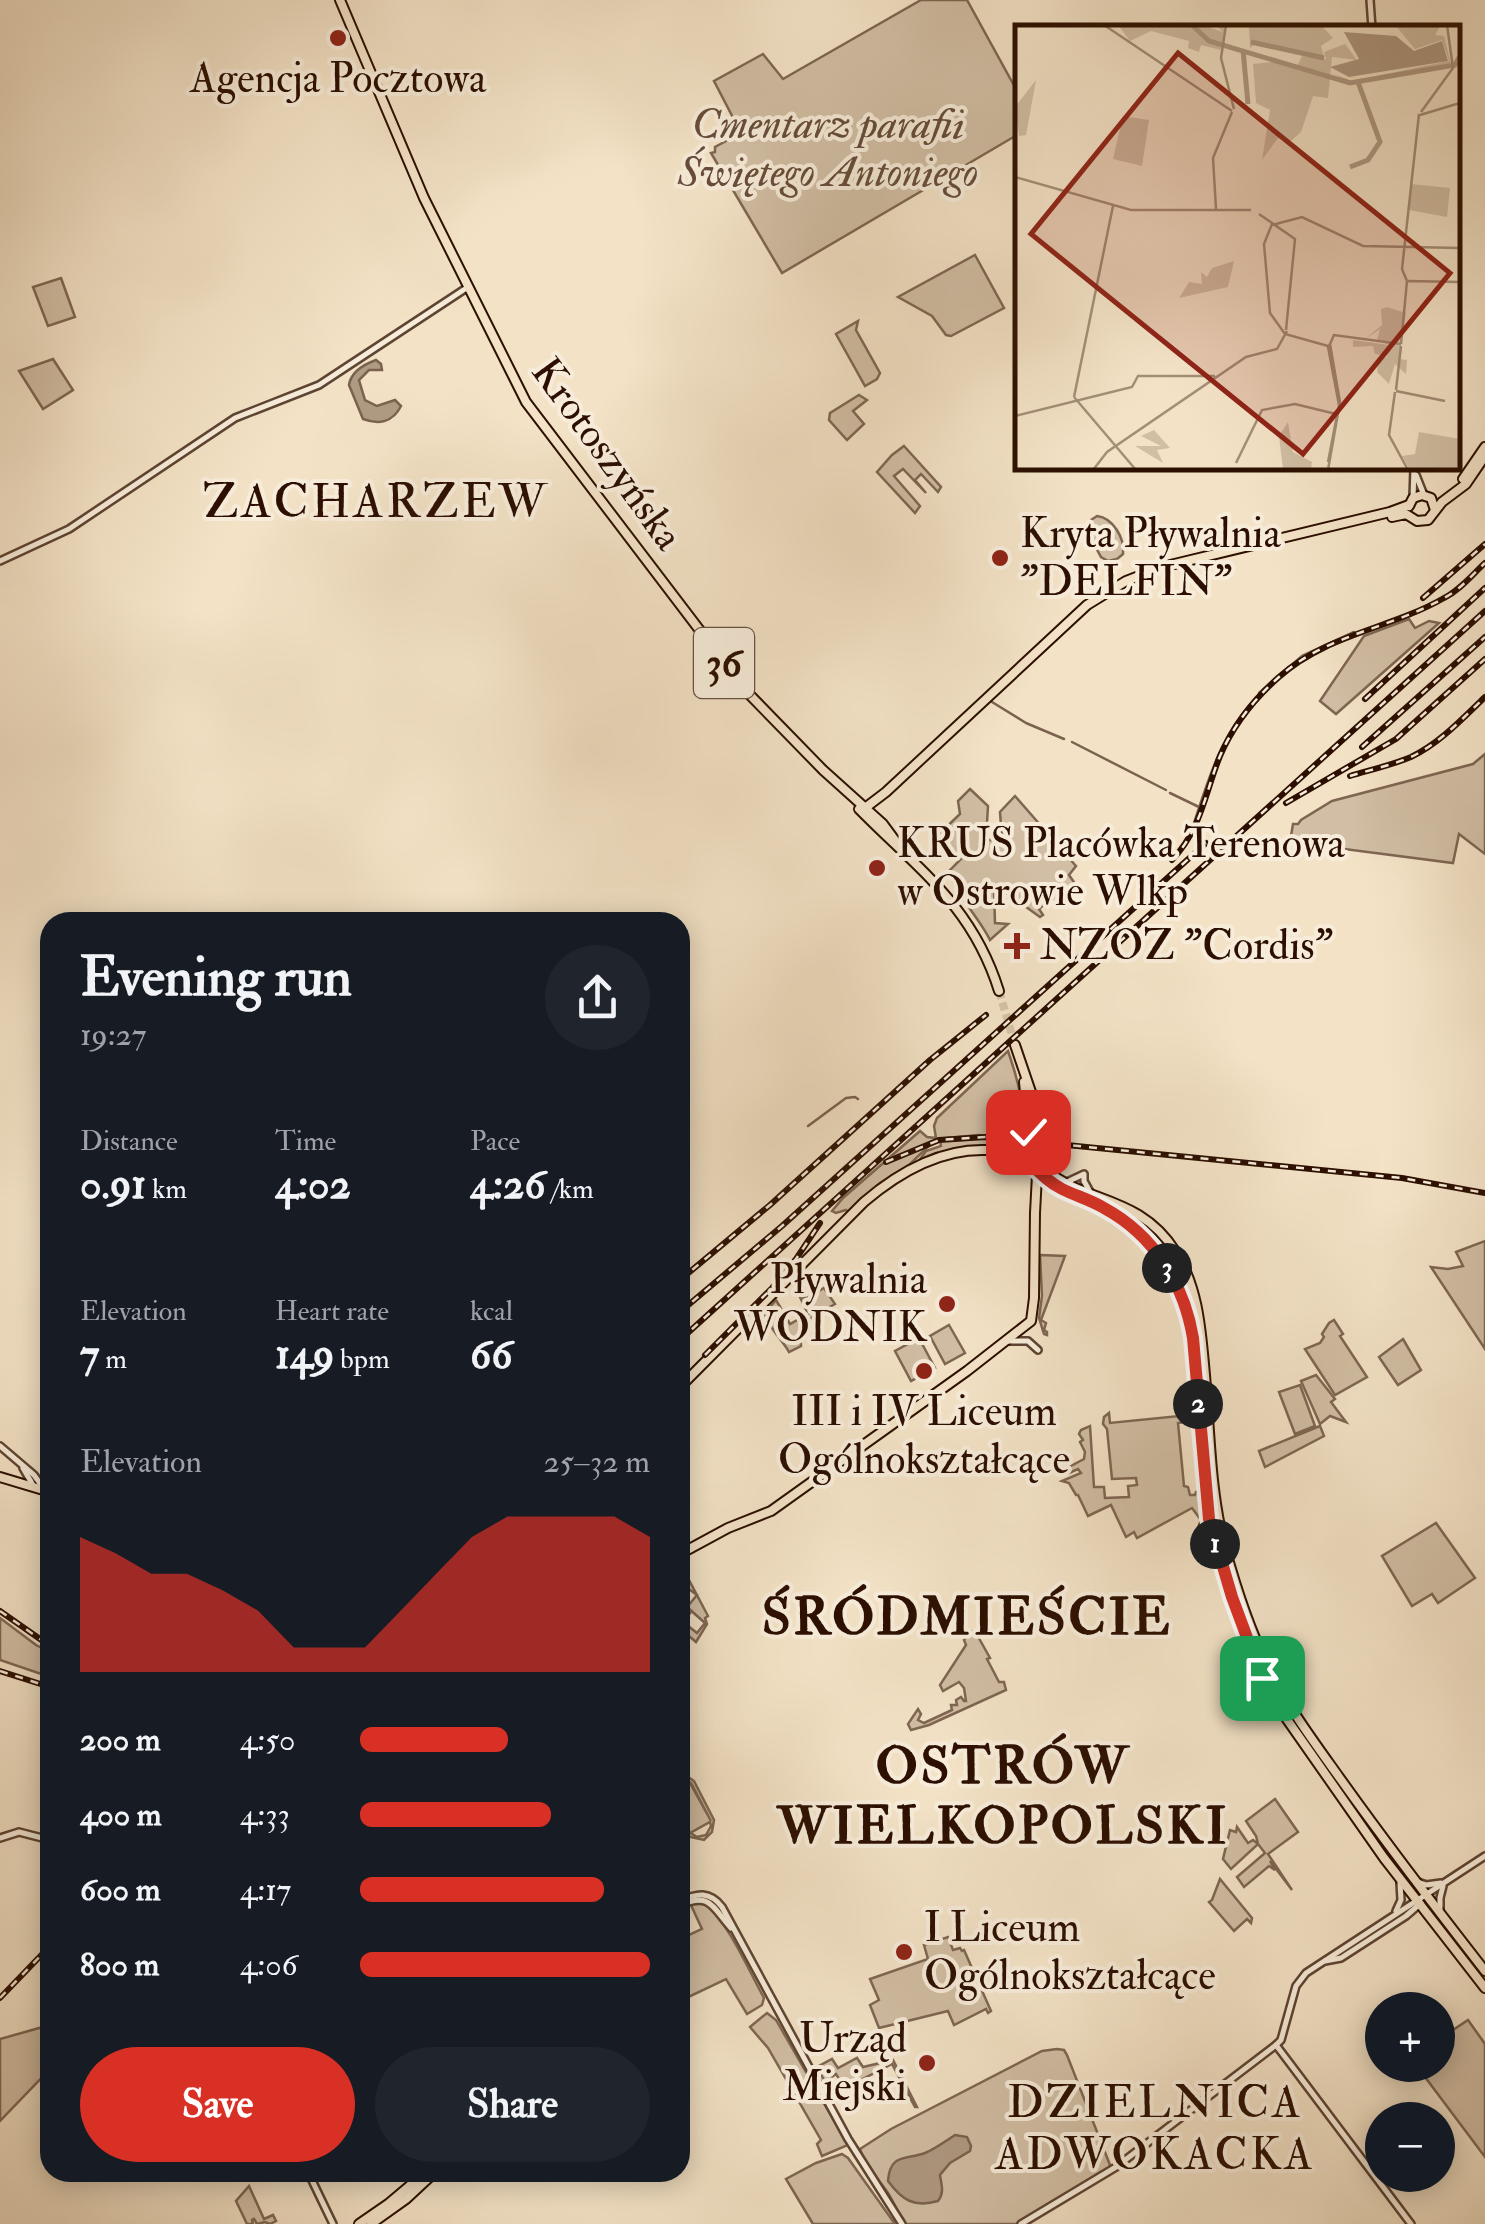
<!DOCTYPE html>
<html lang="en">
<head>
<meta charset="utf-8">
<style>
	body { margin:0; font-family:"IM FELL Double Pica",serif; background:#20242c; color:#f1f3f6; height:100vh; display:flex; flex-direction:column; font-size:38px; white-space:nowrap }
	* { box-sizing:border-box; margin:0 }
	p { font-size:32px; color:#9ea1a6 }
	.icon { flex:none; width:55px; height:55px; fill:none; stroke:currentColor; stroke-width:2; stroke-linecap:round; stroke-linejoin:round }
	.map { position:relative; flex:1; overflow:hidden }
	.drawer { position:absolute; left:40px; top:912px; width:650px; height:1270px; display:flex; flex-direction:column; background:#171b24; border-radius:30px; box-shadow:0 5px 25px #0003 }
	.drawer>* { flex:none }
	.fabs { position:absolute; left:1365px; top:1992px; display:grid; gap:20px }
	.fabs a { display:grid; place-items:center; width:90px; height:90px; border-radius:50%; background:#171b24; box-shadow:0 5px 25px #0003; font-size:50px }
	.pin { position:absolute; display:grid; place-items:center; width:85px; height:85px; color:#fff; margin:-42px; border-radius:20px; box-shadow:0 5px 15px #0006 }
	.km { position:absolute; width:50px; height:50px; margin:-25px; border-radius:50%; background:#222; color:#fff; font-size:28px; line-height:50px; text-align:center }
	.round { display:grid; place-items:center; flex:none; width:105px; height:105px; border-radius:52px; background:#20242c }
	.overview { display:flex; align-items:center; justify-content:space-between; height:170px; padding:0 40px }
	h1 { font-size:55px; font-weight:800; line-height:75px }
	.figures { display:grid; grid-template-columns:repeat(3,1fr); gap:15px; height:170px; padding:10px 40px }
	.figures div { display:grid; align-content:center }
	.figures b { font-size:42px; font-weight:800 }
	.figures small { font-size:28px; font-weight:400 }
	.figures p { font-size:28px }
	.chart { height:280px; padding:20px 40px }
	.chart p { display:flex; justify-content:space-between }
	.chart svg { width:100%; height:180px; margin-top:10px; fill:#d93025; opacity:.7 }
	.button { display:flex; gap:20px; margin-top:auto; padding:20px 40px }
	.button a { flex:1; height:115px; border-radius:60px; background:#d93025; color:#fff; font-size:40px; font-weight:800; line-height:115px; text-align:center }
	.button a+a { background:#20242c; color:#f1f3f6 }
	ul { padding:0 40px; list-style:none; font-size:32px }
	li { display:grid; grid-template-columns:160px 120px 1fr; align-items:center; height:75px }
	li i { height:25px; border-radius:12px; background:#d93025 }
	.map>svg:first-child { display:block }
</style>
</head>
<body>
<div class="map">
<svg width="1485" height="2224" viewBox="0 0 1485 2224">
	<rect width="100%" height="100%" fill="#f3e2c6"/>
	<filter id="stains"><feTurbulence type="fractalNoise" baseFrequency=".002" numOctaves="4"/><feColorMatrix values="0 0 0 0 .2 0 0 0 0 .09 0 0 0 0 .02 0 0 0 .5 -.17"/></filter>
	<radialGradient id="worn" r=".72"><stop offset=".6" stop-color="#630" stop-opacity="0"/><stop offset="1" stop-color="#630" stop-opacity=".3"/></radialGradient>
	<g fill="#d1bea4" stroke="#7e6652" stroke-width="2.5">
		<polygon points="921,0 967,0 1017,91 1017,135 782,273 711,153 715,152 715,147 741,133 714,81 763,54 783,79"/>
		<polygon points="975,255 1004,308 951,336 946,335 932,316 898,297"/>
		<polygon points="61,278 75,317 48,326 33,287"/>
		<polygon points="858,321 856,330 880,373 877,379 865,386 836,334"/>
		<polygon points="53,359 73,390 43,409 19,371"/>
		<polygon points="859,395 867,400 853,411 864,424 847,440 829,420 830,413"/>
		<polygon points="904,446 941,487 938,492 921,474 915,480 926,493 903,469 894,476 920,506 915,513 877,472 892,455"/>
		<path d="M1097,516C1113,518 1125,538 1123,554L1117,559L1108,561L1101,557L1087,531L1091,520Z"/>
		<polygon points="1409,619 1415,628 1429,621 1439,623 1336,714 1320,701 1364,636"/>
		<polygon points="1485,754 1485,854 1459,834 1453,863 1290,842 1293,824 1298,824 1301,820 1332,801 1473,764"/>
		<path d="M970,789L988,806L986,840H1002L1000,812L1015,796L1076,866L1069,875L1076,885L1054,904L1049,900L1039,909L1043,915L1040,917L1001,889L994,890L995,923L1008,924L990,940C978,916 957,897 949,871L961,859L938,835L960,814L958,801Z"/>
		<path d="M1008,1051C1017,1077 1027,1110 1020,1138L979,1135L936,1139L908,1166L880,1183L848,1212L846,1210L836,1213L832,1211L843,1198L920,1131L927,1137L936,1138L934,1126L937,1118Z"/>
		<polygon points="970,1138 1016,1140 1006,1144 952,1149 918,1162 926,1151 941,1146 940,1140"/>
		<polygon points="1485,1241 1485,1349 1431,1267 1448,1269 1463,1266 1456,1252"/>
		<polygon points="1040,1255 1065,1256 1041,1320 1046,1323 1044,1330 1047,1332 1047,1335 1044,1334 1039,1318 1042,1296"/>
		<path d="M824,1288L835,1304C815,1315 798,1320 801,1346L789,1352C783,1341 766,1324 765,1313L776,1300L790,1324L808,1314L800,1297L807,1298Z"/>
		<polygon points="1334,1320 1343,1334 1340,1336 1367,1377 1335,1395 1305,1349 1320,1343 1324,1337 1322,1334 1329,1323"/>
		<polygon points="949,1325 965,1353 945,1364 930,1336"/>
		<polygon points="919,1338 935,1368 911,1381 895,1351"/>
		<polygon points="1403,1339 1421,1370 1398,1385 1379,1357"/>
		<polygon points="1316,1375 1335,1399 1331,1402 1346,1422 1330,1416 1320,1424 1301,1381"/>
		<polygon points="1300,1385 1315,1426 1295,1434 1279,1392"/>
		<polygon points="1178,1405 1182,1407 1183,1411 1186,1411 1187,1422 1178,1423 1184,1486 1188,1487 1190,1495 1195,1495 1196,1492 1199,1491 1201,1520 1192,1508 1137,1538 1134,1532 1126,1537 1111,1505 1088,1516 1078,1495 1076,1495 1069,1483 1062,1481 1081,1473 1078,1469 1069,1473 1067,1468 1084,1459 1085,1452 1080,1442 1083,1440 1079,1434 1081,1430 1090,1426 1094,1487 1104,1487 1105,1498 1129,1497 1128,1486 1137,1485 1136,1478 1112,1479 1107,1429 1103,1424 1104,1417 1109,1413 1110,1423 1180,1416"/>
		<polygon points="1320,1426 1324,1436 1265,1467 1259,1451"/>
		<polygon points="1436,1523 1475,1578 1438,1603 1432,1594 1412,1606 1382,1556"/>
		<polygon points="689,1580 708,1616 705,1618 707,1624 696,1642 689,1636 681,1640 680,1638 680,1606 691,1612 683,1622 697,1633 705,1623 687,1607 697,1595 682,1584"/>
		<polygon points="0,1618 36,1645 50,1652 50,1677 0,1660"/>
		<polygon points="971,1631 976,1633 990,1658 987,1659 999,1682 1004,1682 1006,1690 929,1725 911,1730 908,1724 918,1709 921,1714 918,1720 924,1723 952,1710 951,1705 957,1705 956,1700 961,1697 964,1701 966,1701 964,1688 959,1682 943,1691 940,1685 966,1645 964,1640"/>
		<polygon points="680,1775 688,1777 694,1781 714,1820 712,1832 704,1840 690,1837 680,1822 680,1815 689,1832 697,1837 706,1835 711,1826 710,1822 690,1833 680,1812 680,1788 690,1783 711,1821 691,1783 680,1778"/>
		<polygon points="1275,1799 1298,1832 1268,1854 1292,1890 1270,1861 1275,1870 1269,1866 1244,1887 1237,1877 1265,1853 1258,1844 1231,1869 1223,1859 1230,1830 1236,1832 1237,1827 1248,1843 1253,1840 1258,1844 1256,1836 1246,1821"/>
		<polygon points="1220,1879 1252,1918 1251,1923 1247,1919 1234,1931 1209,1902 1212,1900"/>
		<path d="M705,1901C731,1929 746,1965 764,1998L762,2005L747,2014L726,1979L680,2001V1939L702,1929L690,1903Z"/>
		<polygon points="948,1937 953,1950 960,1948 962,1951 964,1950 991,2011 988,2013 986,2009 954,2025 948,2011 879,2028 870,2005 879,2000 870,1979 928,1959 924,1945"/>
		<polygon points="767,2013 776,2020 848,2145 822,2156 817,2144 821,2140 768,2048 750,2027"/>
		<polygon points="1468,2020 1485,2044 1485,2157 1416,2065 1438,2065 1438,2040"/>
		<polygon points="50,2025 50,2069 0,2121 0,2039"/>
		<path d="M1057,2049L1064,2050L1067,2055L1110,2165L1109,2169L1016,2224H905C899,2214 894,2203 888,2193C878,2178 864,2166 860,2149L891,2129L1042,2051Z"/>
		<polygon points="857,2058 863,2067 893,2060 917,2107 915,2107 892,2064 861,2080 862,2084 856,2087 854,2084 857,2081 843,2085 836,2074 825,2082 817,2067 832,2059 838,2068"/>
		<polygon points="842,2154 848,2158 895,2224 813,2224 786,2179 816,2163"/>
		<polygon points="249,2186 264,2219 273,2215 276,2221 270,2224 265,2222 257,2224 254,2219 252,2220 253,2224 247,2224 236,2201"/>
	</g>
	<g fill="#af9a83" stroke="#7b624f" stroke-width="2.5">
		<path d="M376,360L381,364L382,370H369L359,380L365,400L377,406L395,400L401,406C393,422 379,425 363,419L349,385C351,372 365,364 376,360Z"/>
		<path d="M955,2135L967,2137L971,2146L970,2151L950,2163L940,2175C941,2184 945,2192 938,2201C914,2208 902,2200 888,2181C890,2153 906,2160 925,2153C935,2149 946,2141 955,2135Z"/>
	</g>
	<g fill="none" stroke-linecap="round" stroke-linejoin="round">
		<g stroke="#7b624f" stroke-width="2.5">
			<polyline points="1259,693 1302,656 1354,632"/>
			<polyline points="992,702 1026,723 1064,739"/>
			<polyline points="1072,742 1166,790"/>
			<polyline points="1170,793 1199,807"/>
			<path d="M1193,826C1208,781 1220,737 1253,701"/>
			<polyline points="808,1126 846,1098 855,1097 858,1099"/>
		</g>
		<polyline stroke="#d5c2a8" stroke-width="8" stroke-dasharray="8 4" stroke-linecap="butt" points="999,991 1015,1045"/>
		<g stroke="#5e4432" stroke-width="10">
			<g id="minor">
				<polyline points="1370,0 1372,28"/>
				<polyline points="1416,475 1424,495"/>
				<polyline points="1413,498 1414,468"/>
				<polyline points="0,561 69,529 235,418 319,385 468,287"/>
				<polyline points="1067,1182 1084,1174 1084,1181 1090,1192"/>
				<polyline points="1008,1341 1028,1341 1038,1350"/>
				<polyline points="0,1446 34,1475 44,1489"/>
				<polyline points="23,1468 34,1487"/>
				<polyline points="1206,1517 1198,1539 1208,1541 1215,1549"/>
				<polyline points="0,1838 19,1832 50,1840"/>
				<polyline points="1418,1882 1426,1885 1441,1883"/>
				<path d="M680,1901C697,1893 710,1891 722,1907L848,2139L902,2224"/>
				<path d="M680,1905C711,1892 712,1907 731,1928"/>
				<polyline points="1440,1909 1440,1898 1443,1886"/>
				<polyline points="1396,1911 1401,1900 1400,1883"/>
				<polyline points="1325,1961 1341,1958 1406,1916 1421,1903"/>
				<polyline points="1276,2045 1411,2224"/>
				<polyline points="308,2172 333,2224"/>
				<polyline points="1021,2224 1116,2167 1276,2045 1281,2040 1296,1986 1306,1973 1485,1856"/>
			</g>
		</g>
		<g stroke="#2c0f00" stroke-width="12">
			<g id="major">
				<polyline points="340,0 424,198 526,402 746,691 823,770 883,824 897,843"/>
				<polyline points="1463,479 1485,447"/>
				<polyline points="1409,506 1413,498 1422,495 1431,498 1435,510"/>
				<polyline points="1392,517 1406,514 1417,521 1428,520 1442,502 1466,484 1485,456"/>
				<polyline points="865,808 886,792 1087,605 1126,581 1162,567 1390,512 1409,505"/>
				<path d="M859,809C918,869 972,905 999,991"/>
				<polyline points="1024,1082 1032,1165"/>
				<polyline points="1007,1151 1020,1146 1028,1132"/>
				<path d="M1038,1162C1077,1205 1137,1191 1175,1251C1199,1288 1201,1332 1205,1375C1210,1432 1210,1492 1225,1548C1236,1588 1250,1631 1269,1669C1288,1707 1314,1742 1339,1777C1386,1843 1435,1907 1485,1971"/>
				<path d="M680,1387L864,1202C898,1173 937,1150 982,1150C993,1150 1003,1149 1013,1154C1032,1163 1044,1180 1063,1189C1077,1196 1092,1200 1105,1208C1154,1236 1184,1284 1193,1338L1209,1519L1223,1573L1260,1674L1286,1718L1384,1858L1485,1988"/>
				<polyline points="0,1477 50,1492"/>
				<polyline points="680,1554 728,1528 771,1511 967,1371 1031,1321 1034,1298 1035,1213 1038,1156 1031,1092 1015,1045"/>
				<polyline points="359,2224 388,2204 426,2172"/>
				<polyline points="371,2224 406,2199 435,2172"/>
			</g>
		</g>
		<use href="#minor" stroke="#f7ecda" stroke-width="5"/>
		<use href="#major" stroke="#f3e2c6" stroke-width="8"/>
		<g stroke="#2c0f00" stroke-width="6">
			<g id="rail">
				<polyline points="1423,598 1485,544"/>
				<polyline points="1365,699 1485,588"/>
				<polyline points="1362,747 1485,637"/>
				<path d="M1350,776C1370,770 1392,765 1411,757C1440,743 1462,719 1485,697"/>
				<polyline points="1286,803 1396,739 1485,659"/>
				<path d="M1172,860C1201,830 1205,793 1220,756C1233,726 1254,699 1279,677C1327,634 1390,629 1444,598C1460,590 1472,575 1485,563"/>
				<polyline points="886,1162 939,1140 986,1137 1402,1178 1485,1193"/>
				<polyline points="680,1280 770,1205 930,1060 986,1015"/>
				<polyline points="680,1312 782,1226 1206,843"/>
				<polyline points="680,1340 1485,611"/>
				<polyline points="705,1355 772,1288 796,1259 820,1223"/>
				<polyline points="0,1611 50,1646"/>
				<polyline points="0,1671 50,1687"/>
				<polyline points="0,1998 50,1946"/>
			</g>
		</g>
		<use href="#rail" stroke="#f7ecda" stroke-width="2.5" stroke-dasharray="8" stroke-linecap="butt"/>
	</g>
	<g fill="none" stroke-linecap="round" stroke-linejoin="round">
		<g stroke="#fff" stroke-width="20">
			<path id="route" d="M1028,1132L1030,1126L1032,1165C1041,1174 1050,1183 1062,1189C1076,1196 1091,1200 1104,1208C1154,1235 1184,1284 1193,1338L1209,1519L1232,1597L1262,1678"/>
		</g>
		<use href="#route" stroke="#d93025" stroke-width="12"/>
	</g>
	<g fill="#8f2418" stroke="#f7ecda" stroke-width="4">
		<circle cx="338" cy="38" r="10"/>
		<circle cx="1000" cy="558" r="10"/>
		<circle cx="877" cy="868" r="10"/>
		<path d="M1012 931h10v10h10v10h-10v10h-10v-10h-10v-10h10z"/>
		<circle cx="947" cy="1304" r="10"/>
		<circle cx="924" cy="1371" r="10"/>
		<circle cx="904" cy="1952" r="10"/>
		<circle cx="927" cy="2063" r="10"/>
	</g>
	<g text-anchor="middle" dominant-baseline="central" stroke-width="8" stroke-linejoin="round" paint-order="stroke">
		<rect fill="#f7ecda" stroke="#695141" stroke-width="2.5" x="694" y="628" width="60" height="70" rx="8"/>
		<g font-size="40" font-weight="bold" fill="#2c0f00">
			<text x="724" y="663">36</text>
		</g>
		<g font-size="42" fill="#2c0f00" stroke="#f7ecda" text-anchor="start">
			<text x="338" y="79" text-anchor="middle">Agencja Pocztowa</text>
			<text x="1020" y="534">Kryta Pływalnia<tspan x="1020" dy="48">"DELFIN"</tspan></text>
			<text x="897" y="844">KRUS Placówka Terenowa<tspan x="897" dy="48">w Ostrowie Wlkp</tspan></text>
			<text x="1040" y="946">NZOZ "Cordis"</text>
			<text x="927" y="1280" text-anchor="end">Pływalnia<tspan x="927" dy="48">WODNIK</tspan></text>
			<text x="924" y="1412" text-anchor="middle">III i IV Liceum<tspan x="924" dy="48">Ogólnokształcące</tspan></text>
			<text x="924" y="1928">I Liceum<tspan x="924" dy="48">Ogólnokształcące</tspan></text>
			<text x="907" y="2039" text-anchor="end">Urząd<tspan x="907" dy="48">Miejski</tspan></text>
		</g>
		<g font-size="42" font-style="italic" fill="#664c39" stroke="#f7ecda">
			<text x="828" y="125">Cmentarz parafii<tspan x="828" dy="48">Świętego Antoniego</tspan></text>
		</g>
		<g font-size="42" fill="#2c0f00" stroke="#f7ecda">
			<text transform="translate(607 454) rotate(54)">Krotoszyńska</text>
		</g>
		<g font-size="45" letter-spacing="2.5" fill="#2c0f00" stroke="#f7ecda">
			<text x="1155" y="2103">DZIELNICA<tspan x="1155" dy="52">ADWOKACKA</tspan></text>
		</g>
		<g font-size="48" letter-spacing="2.5" fill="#2c0f00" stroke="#f7ecda">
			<text x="376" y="502">ZACHARZEW</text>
		</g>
		<g font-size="52" font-weight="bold" letter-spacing="2.5" fill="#2c0f00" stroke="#f7ecda">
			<text x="967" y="1617">ŚRÓDMIEŚCIE</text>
			<text x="1003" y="1766">OSTRÓW<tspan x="1003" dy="60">WIELKOPOLSKI</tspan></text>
		</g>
	</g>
	<g transform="translate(1015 25)">
		<rect width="445" height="445" fill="#f3e2c6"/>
		<path d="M103,0H197L196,3L208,7L202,1L210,0L206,25L186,20L184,27L173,23L174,16L136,6L115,16ZM234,0H306L318,13L306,21L309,32L241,18L235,23ZM338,0H426L420,10L429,11L436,40L374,53L335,57L316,48L337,56L434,36L427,15L400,24L381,1ZM330,19L342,35L317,32L313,73L298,71L286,107L276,116L263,113L247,135L255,85L241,78L238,39L266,36L282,42L287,31L311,34L309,27ZM21,55L11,110L4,111L0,82ZM108,91L134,95L127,141L98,134ZM396,159L435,163L432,192L394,185ZM219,236L213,262L164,273L174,257L187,259L186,247L192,252L197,243ZM372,282L391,288L384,334L392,335L391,349L380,339L374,359L362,347L363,335L373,331L360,329L358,321L338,322V315L374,320L362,315L365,304L350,314L367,300L366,284ZM273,397L278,427L297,437L296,445H268L264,411ZM139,405L155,423L142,425L148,438L120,421H146L126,411ZM404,407L445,414V445H395L387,431L400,429Z" fill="#d1bea4"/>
		<path d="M329,7L381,11L399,26L427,16L433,36L334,52L315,42L344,34Z" fill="#af9a83"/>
		<path fill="none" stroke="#af9a83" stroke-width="5" d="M177,0L194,16L335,58L440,40L445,31M236,17L309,33M228,25L233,79M335,142L353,135L365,117L343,57"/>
		<path fill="none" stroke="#a38e77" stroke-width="2.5" d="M89,0L217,86M211,0L206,33L219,84M406,87L438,43L432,0M405,90L445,78M0,152L116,185H236M201,184L198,133L217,87M244,189L280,214L271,305M257,199L249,219L255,288L270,309L313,321M257,200L287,192L348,221L445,223M392,256L387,244L404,89M393,256L445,257M315,319L319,310L386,319M386,319L392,256M381,365L386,321M381,366L430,376M380,367L374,410L393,445M59,372L98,181M59,372L121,445M0,391L117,362L123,351H200M313,437L324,380L313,322L315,319L325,377L313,445M221,438L247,385L280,379L321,389M78,445L92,427L231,332L262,324L272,306"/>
		<path fill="#8f2418" fill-opacity="0.15" stroke="#8f2418" stroke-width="5" d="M163,28L435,248L288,429L16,209Z"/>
		<rect width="445" height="445" fill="none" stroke="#2c0f00" stroke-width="5"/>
	</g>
	<rect width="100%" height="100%" filter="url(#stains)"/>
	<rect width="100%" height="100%" fill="url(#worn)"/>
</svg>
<div class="fabs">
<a>+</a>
<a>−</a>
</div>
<div class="pin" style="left:1262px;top:1678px;background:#1e9e55"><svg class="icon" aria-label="arrive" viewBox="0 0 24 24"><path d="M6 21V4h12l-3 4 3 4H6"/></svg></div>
<div class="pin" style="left:1028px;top:1132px;background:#d93025"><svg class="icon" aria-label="check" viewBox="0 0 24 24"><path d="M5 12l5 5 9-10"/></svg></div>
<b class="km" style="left:1215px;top:1544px">1</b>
<b class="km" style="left:1198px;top:1404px">2</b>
<b class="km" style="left:1167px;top:1268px">3</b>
<section class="drawer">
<div class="overview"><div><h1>Evening run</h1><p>19:27</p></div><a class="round"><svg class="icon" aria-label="share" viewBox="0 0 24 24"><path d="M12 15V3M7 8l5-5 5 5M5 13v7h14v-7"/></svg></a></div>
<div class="figures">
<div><p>Distance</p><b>0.91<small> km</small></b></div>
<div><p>Time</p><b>4:02</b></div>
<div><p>Pace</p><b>4:26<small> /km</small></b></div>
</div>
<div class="figures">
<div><p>Elevation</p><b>7<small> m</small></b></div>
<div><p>Heart rate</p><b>149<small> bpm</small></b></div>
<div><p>kcal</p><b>66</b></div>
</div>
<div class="chart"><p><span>Elevation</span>25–32 m</p>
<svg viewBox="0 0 160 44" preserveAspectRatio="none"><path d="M0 44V11L10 15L20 20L30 20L40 24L50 29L60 38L70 38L80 38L90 29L100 20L110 11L120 6L130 6L140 6L150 6L160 11V44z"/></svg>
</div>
<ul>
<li><b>200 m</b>4:50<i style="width:51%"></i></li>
<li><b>400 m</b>4:33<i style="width:66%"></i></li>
<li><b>600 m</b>4:17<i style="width:84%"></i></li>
<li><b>800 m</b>4:06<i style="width:100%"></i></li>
</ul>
<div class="button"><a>Save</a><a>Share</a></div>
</section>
</div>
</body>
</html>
